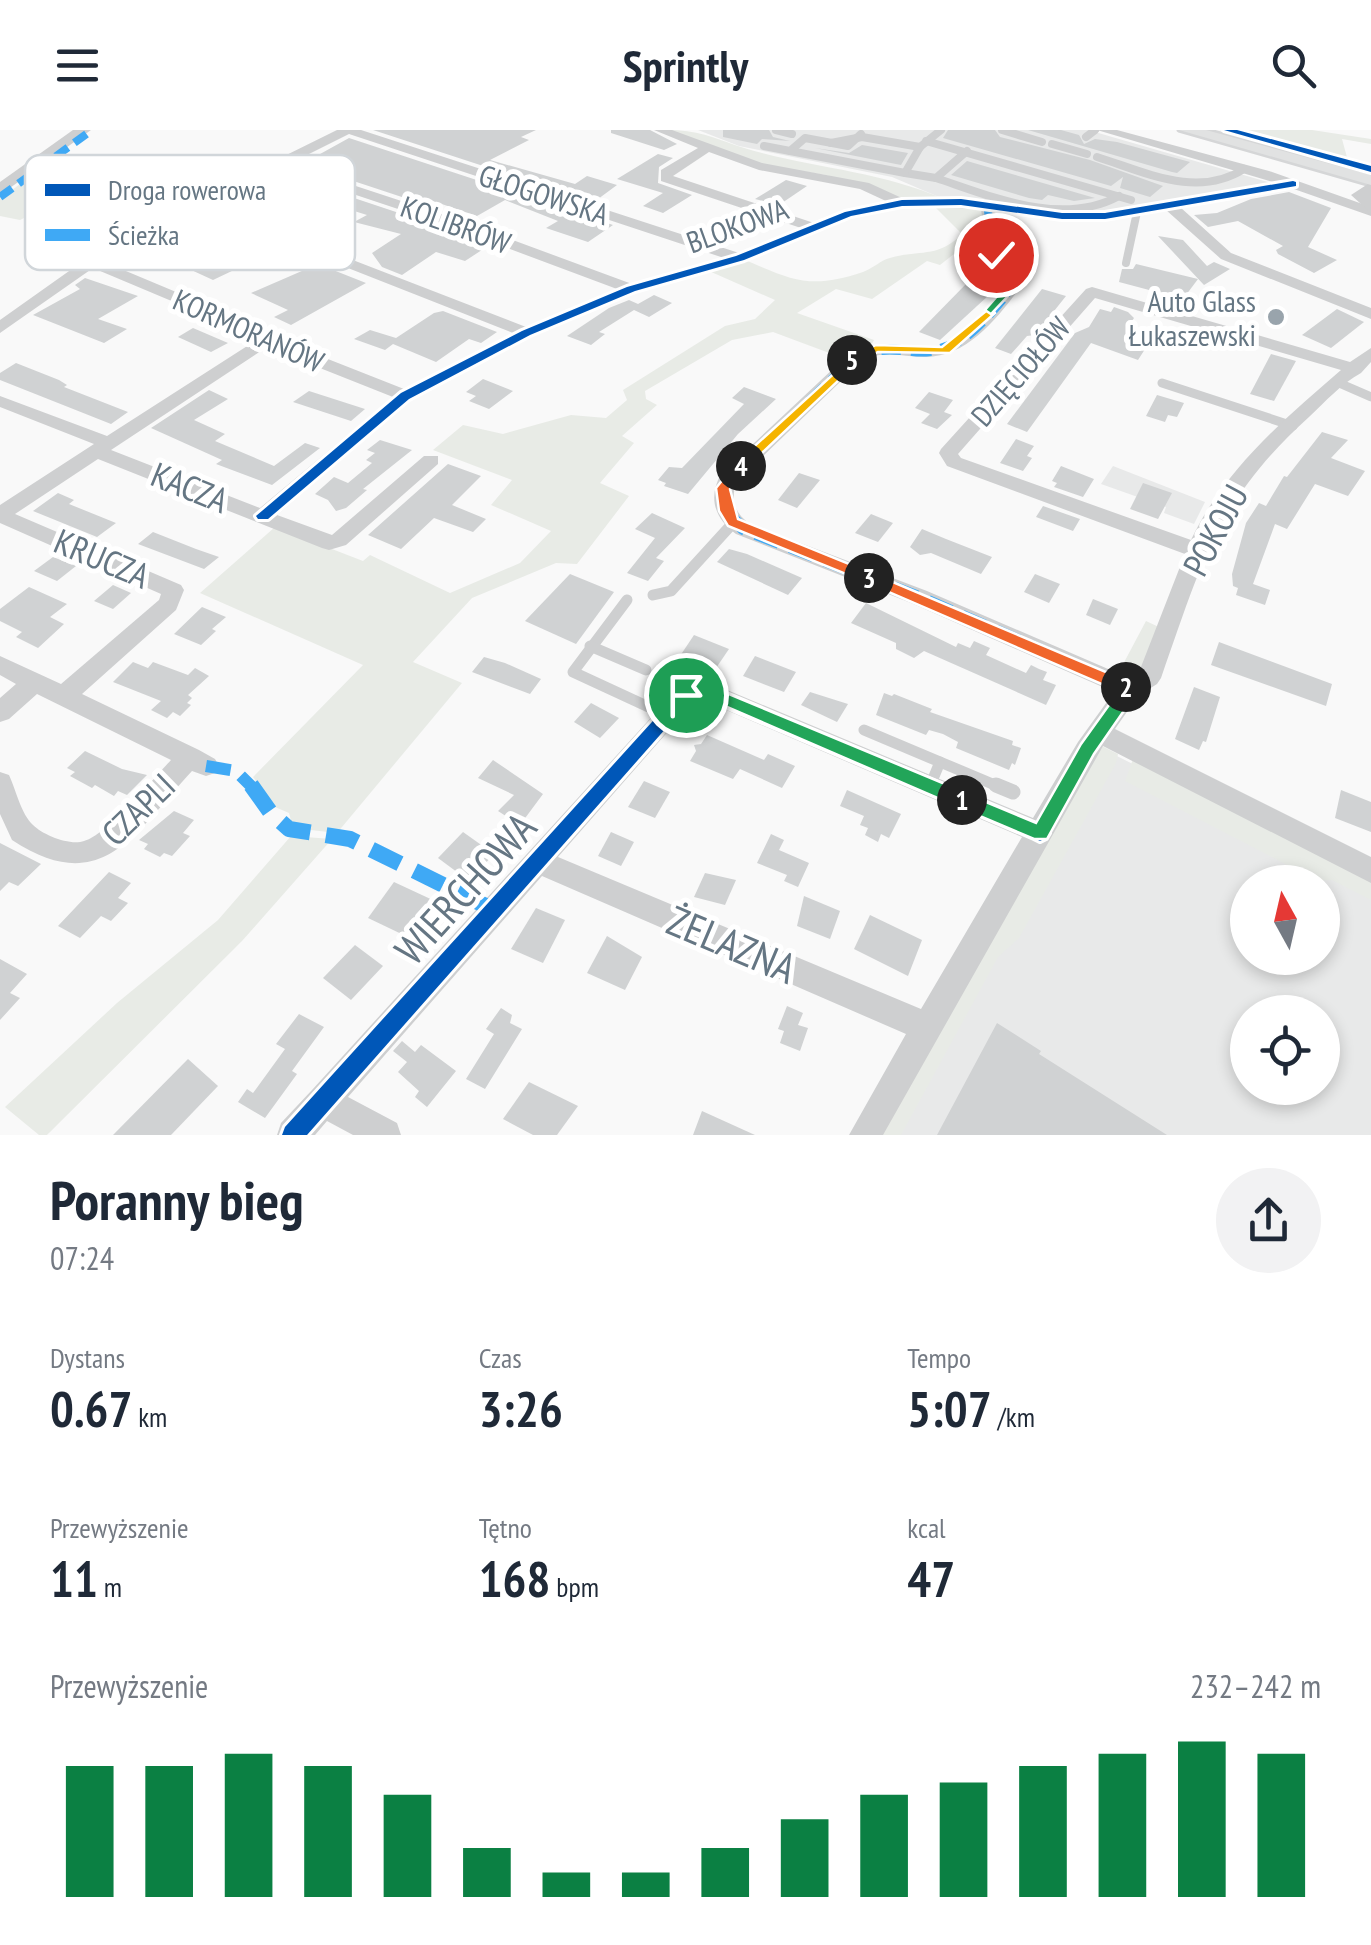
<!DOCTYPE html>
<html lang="pl">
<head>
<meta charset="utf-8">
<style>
	body { margin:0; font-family:"PT Sans Narrow",sans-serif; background:#f2f2f3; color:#1f2937; height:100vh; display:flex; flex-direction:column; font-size:38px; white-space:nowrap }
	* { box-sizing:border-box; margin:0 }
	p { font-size:32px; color:#747a83 }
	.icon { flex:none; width:55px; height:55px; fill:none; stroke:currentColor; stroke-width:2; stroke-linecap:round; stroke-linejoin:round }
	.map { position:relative; height:1005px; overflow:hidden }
	.panel { display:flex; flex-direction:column; background:#fff; flex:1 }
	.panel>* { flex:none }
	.needle { width:65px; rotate:352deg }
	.tools { position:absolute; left:1230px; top:735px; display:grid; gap:20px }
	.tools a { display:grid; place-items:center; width:110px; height:110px; border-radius:50%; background:#fff; box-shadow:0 5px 15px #0003; font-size:50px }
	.pin { position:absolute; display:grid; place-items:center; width:85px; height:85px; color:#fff; margin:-42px; border:5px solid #fff; border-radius:50%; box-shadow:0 2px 10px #0007 }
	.km { position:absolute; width:50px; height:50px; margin:-25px; border-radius:50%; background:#222; color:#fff; font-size:28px; line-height:50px; text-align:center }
	.round { display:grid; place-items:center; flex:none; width:105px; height:105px; border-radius:52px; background:#f2f2f3 }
	.head { display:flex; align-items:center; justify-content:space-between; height:170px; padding:0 50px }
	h1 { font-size:55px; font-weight:800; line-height:75px }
	.metrics { display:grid; grid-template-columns:repeat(3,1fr); gap:15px; height:170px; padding:10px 50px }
	.metrics div { display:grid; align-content:center }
	.metrics b { font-size:50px; font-weight:800 }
	.metrics small { font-size:28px; font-weight:400 }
	.metrics p { font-size:28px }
	.chart { height:280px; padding:20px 50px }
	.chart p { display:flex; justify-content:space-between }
	.chart svg { width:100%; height:180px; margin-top:10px; stroke:#0b8043; stroke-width:6 }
	header { display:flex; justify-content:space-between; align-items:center; height:130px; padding:0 50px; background:#fff; font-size:45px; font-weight:800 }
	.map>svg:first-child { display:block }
</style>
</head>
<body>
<header><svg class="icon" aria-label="menu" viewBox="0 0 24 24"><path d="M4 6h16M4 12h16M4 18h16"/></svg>Sprintly<svg class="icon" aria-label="search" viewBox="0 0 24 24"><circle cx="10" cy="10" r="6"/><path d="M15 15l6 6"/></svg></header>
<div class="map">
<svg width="1371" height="1005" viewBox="0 0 1371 1005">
	<rect width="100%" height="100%" fill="#f9f9f9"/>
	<g fill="#e8e9e9" fill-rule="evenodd">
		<polygon points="698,0 1088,0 1278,55 1134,80 1077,85 946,70 892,47 739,16"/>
		<polygon points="1113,336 1205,372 1194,394 1164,383 1166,377 1101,354"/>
		<path d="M1105,620L1371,754V1005H884ZM1248,752H1322V828H1248ZM1248,882H1322V958H1248Z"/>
	</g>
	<g fill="#e8ebe6">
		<path d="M666,0C698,0 712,7 741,17C811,39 876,39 946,70L902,69L826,45L762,35Z"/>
		<polygon points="1235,0 1312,0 1371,9 1371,14 1342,9 1348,31"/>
		<polygon points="59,25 117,41 20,90 0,86 0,69"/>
		<path d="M933,75L981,76L988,113L971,129L954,124L940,135L927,131L872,169L836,159L797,183L874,210L870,217L848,230L773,202L732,210L645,261L646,269L657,275L622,306L634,313L600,353L629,366L577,434L556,433L472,468L413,532L462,553L337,703L293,698L289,683L275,677L253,647L363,535L200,463L275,397L363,431L370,425L450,463L520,433L551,401L491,375L512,350L433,320L463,295L503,304L571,285L606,288L627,270L623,260L725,196L755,189L775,170L709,141L743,129C792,150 810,160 863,142C872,139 881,130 890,128C920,119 937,129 962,104Z"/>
		<polygon points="1146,491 1161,498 1140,544 1105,542 1120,540"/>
		<polygon points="1102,616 1118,624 1116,633 1019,808 998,827 901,1005 875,1005"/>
		<polygon points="1133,629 1371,748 1371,770 1332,750 1296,752 1297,740 1125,651"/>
		<polygon points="291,706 332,709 242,811 47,1005 39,1005 5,977 117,873 218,790"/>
	</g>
	<g fill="#d0d2d3">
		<polygon points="373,0 536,0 521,7 529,10 490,30 575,54 587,46 617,55 594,72"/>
		<polygon points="611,0 650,0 677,14 664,20 611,3"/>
		<polygon points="723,0 769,0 773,7 790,11 762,9 757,14 723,7"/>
		<polygon points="948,0 995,0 1000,7 1090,30 1163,56 1150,67 1120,58 1123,47 1111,56 943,8"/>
		<polygon points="1028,0 1061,0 1079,5 1084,14 1095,9 1117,12 1190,32 1177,43 1172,42"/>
		<polygon points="349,8 613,95 588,112 546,98 558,91 505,70 477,86 427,69 420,73 302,34"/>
		<polygon points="862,15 908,23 901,35 815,18 849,23"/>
		<polygon points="658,24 673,28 659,37 658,53 692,65 663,83 643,76 663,63 617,49"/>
		<polygon points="967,31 1095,68 1074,71 1048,65 1042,70 1029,68 951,45"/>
		<polygon points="282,44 402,84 396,89 488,116 465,131 436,122 402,145 382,137 372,123 401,104 354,92 367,85 264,53"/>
		<polygon points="786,50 807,56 779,75 755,69"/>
		<polygon points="1289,62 1331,78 1308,117 1337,130 1314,143 1278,124 1276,120 1283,116 1238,91 1208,97 1194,85 1217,83 1251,69"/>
		<polygon points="216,90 260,112 220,133 234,140 213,150 150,121 181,102 186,104"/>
		<polygon points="1158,106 1183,110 1207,136 1214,132 1230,139 1204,155"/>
		<polygon points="318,134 366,153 291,195 274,187 288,180 251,163"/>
		<polygon points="1136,134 1198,149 1183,169 1119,152 1122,139 1133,139"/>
		<polygon points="85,148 138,166 98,189 127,199 104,213 33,185 80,159 75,155"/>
		<polygon points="967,153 989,160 989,165 940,210 919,202"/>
		<polygon points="1042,159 1066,166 1035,205 1027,206 1011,224 995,218"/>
		<polygon points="654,165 672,173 649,187 634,180 599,202 605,204 591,215 567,206 609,178 629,170 638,174"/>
		<polygon points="1114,177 1128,182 1134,188 1132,191 1137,193 1126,210 1147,216 1138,230 1091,213 1027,302 1007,294 1075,203 1089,197 1100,179 1111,182"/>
		<polygon points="1337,179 1364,192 1331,218 1302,205"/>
		<polygon points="443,181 497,202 481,213 469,209 436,232 393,214 385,220 354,209 370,200 396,208 434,183"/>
		<polygon points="193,198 228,213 211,222 178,207"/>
		<polygon points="1271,224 1296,231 1274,271 1250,264"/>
		<polygon points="16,233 59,250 67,255 64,257 128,282 111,294 0,250 0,243"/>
		<polygon points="483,249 513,261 489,279 469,271 476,266 466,262"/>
		<polygon points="744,257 776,269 738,304 688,364 664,356 666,353 658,350 669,337 682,338 744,274 732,268"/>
		<polygon points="209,260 228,269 194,290 225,304 215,311 274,336 305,313 320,318 272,355 216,334 222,330 151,298"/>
		<polygon points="309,261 365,279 351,291 293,272"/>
		<polygon points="929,262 953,270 944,282 952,285 937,299 921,293 930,284 915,278"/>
		<polygon points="1157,265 1184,273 1177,287 1168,285 1165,292 1146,286"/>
		<polygon points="1322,302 1348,310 1331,328 1365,341 1348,366 1315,354 1287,399 1275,394 1253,454 1270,460 1265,475 1236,465 1238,458 1233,456 1232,444 1246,393 1259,373 1266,376 1284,346 1287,347"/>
		<polygon points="1016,309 1034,316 1027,326 1032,328 1023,341 1000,333"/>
		<polygon points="380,310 412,320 363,359 367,360 346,378 336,381 328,370 315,364 334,347 348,353 372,333 366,330 375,323 367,320"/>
		<polygon points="448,334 481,346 452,375 486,389 473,402 434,388 401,419 368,405"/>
		<polygon points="1061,336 1094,349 1083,367 1054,357 1057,353 1052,351"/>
		<polygon points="799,343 820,350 797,378 778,370"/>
		<polygon points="1143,353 1172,363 1158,389 1130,379"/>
		<polygon points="58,363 74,370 69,374 116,393 97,407 33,381"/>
		<polygon points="1043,376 1080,389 1073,401 1036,387"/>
		<polygon points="652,383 685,398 656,428 664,431 648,451 627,443 655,408 635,399"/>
		<polygon points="871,384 893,393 878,412 855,403"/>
		<polygon points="922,399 946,409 992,427 981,444 931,423 920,425 910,417"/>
		<polygon points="153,402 196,419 219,427 204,439 138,414"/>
		<polygon points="729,419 747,424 802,448 788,465 717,432"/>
		<polygon points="53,427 76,436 57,451 34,441"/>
		<polygon points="570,444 614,462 576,514 525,491"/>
		<polygon points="1035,444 1060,454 1049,473 1024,462"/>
		<polygon points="113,455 131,463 113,479 94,471"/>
		<polygon points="29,457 67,474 50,487 64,494 38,518 16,507 22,502 0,491 0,479"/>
		<polygon points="1093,469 1118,479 1110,495 1086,485"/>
		<polygon points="866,473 956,517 958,513 970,518 974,511 990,518 986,525 1026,543 1031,535 1039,539 1047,542 1043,550 1056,555 1046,575 924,521 914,528 896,519 896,513 851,493"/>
		<polygon points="202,477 226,487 212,499 216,501 201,515 174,504"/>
		<polygon points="694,505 729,519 714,541 680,526"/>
		<polygon points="1219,512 1332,554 1326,576 1211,535"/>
		<polygon points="755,526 796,542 784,562 743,546"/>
		<polygon points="484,527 505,533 541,549 530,564 472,542"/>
		<polygon points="133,532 148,538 153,532 188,545 195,538 209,546 188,565 192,568 187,573 191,575 180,586 173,582 167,588 151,580 161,571 113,552"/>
		<polygon points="1194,557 1220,567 1206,612 1203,611 1199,620 1175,609"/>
		<polygon points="810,562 848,574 837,592 801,575"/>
		<polygon points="884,563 892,566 894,564 932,579 930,582 1013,611 1012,615 1021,618 1015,635 1012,633 1009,640 956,618 958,612 943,604 929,600 926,605 876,585"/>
		<polygon points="591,573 619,588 600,608 574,592"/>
		<polygon points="707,605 764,630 768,624 795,636 782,658 740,639 733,649 690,631 696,621 694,615 701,614"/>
		<polygon points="85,621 122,639 147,645 127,665 118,661 114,666 95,655 92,658 70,646 75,642 67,638"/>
		<polygon points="493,630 543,664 520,695 498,681 514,665 478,648"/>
		<polygon points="644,651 670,662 655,688 628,677"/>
		<polygon points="847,660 901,684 889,708 881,704 878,712 865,705 868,698 860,695 864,686 840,676"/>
		<polygon points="1341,660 1371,672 1371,702 1335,688"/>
		<polygon points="174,681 194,690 183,703 190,706 172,726 164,723 160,727 144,719 148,714 139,710"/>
		<polygon points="463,702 494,724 469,751 438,728"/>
		<polygon points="611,702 634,712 621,736 598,726"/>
		<polygon points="771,704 784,710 779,720 809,733 798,757 784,751 787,745 757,733"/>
		<polygon points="0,713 41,734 18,756 9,752 0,761"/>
		<polygon points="109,742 131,753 118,768 128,773 111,791 101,786 80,808 58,796"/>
		<polygon points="705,743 736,750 725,775 694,767"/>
		<polygon points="394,752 437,772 412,809 368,788"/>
		<polygon points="804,766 840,781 830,809 797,796"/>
		<polygon points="536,778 565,790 543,833 511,819"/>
		<polygon points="870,785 922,810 908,846 854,819"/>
		<polygon points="607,806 642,827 625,860 587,843"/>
		<polygon points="355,815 383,836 351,870 323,848"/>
		<polygon points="0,829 27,844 10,863 20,868 0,890"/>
		<polygon points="787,876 803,883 798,895 808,898 800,921 780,913 784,901 778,899"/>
		<polygon points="501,878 512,885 510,893 522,899 485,959 466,949 494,904 486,899"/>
		<polygon points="299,884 324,897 292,941 297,944 265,988 238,972 247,959 253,963 285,919 276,914"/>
		<polygon points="997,893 1041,921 1039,924 1167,1005 937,1005"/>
		<polygon points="402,911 415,922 421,915 456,941 427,977 415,967 419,961 398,942 407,932 393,921"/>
		<polygon points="188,929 218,956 171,1005 113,1005"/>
		<polygon points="529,952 578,976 557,1005 533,1005 503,989"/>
		<polygon points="702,981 755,1005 693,1005"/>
	</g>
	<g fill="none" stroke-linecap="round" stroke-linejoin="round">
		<g stroke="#d5d6d7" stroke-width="5">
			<polygon id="secondary" points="1179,0 1206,0 1371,45 1371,55"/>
		</g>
		<g stroke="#cecfd0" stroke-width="8">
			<polyline points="776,0 792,4"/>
			<polyline points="941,0 920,17 905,43 936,48 967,21"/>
			<polyline points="1002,0 1042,12"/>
			<polyline points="1086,7 1095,0"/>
			<polyline points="926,11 1131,70"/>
			<polyline points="831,13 862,7 920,17"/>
			<polyline points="1052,14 1087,24"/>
			<polyline points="764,16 790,21 805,8 848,16 861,4"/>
			<polyline points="790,21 905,43"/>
			<path d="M1097,27C1145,42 1197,69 1244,39"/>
			<path d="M936,48C993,67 1062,97 1119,66"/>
			<polyline points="1126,133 1137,82"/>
		</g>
		<g stroke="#cecfd0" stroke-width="9">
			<polyline points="1162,253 1293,296"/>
			<polyline points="1339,253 1371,267"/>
		</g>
		<g stroke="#cecfd0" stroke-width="11">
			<polyline points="653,465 671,461 733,393"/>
			<polyline points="627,470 573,542 666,585"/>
			<polyline points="590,516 646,540"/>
			<polyline points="864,600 940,632 930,656"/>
			<polyline points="940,632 1002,658"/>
		</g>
		<polyline stroke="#cecfd0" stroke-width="15" points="996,655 1013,662"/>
		<path fill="#cecfd0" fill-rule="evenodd" d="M337,0H361L739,123L801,98L661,51V40L698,18L654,0H672L762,33L869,53L904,69H987L1062,82H1105L1276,53L1097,0H1117L1269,41L1371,77V86L1291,58L1180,77L1231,123L1371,178V189L1221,129L1166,80C1098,91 1063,90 995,81L1000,119L1023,140L1026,150C1001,183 970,228 924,227C903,227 884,220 863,230L737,351C730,369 734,383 750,394L927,461L1129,548L1139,542L1185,424L947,336L939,323L941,319L1086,159L1092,157L1350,232L1371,218V232L1361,243C1342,253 1325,272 1309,287C1216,371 1201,435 1161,548L1157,554L1138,566L1115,599L1371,727V753L1103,616L883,1005H849L906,904L542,746L348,967L397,993L401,1005H353L327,991L315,1005H277L281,993L312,960L678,558L712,555L720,557L1033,688L1078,612L1114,562L911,473L736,404C714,388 708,367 721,344L851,222C881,209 906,223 936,217C967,211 991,172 1010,149V144L986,120L981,79L902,77L852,87L745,131L637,162L532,206L411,270L277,385L332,405L424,326H438V334L346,415L329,420L322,418L98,329L15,384L181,455L184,460L176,480L82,564L199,620L215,629L219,636L215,643L206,646L192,641C134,704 102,769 12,710L0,684V642L9,645C16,660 21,684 33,695C43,705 70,716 84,711C107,705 153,649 171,630L37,564L9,589L0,592V568L16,554L0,545V526L61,554L159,470L161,464L0,393V375L94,314L0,277V266L107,306L255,211L231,196L93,138L0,203V190L110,112ZM349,4L724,128L632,154L453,88L289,34ZM709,22L759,40L860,59L888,72L843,81L814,93L673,46ZM278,39L443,94L617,159L526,197L208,74ZM198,79L513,203L404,259L272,207L243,190L102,131L120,118ZM1095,168L1341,240C1283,290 1224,340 1191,410L961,328L958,324ZM267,217L393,267L260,378L111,320ZM710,573L1022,707L921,879L558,727L692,574Z"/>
		<g fill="#cecfd0" fill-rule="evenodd">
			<polygon points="73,0 91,0 0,65 0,52"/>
			<polygon points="1371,52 1371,83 1351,65"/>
		</g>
		<use href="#secondary" fill="#e1e2e2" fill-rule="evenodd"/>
		<g stroke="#3fa9f5" stroke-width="8" stroke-dasharray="15 8" stroke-linecap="butt">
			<polyline points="0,67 92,0"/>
			<polyline points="987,73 993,120 1018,143 1018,150 1002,170"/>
		</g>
		<path stroke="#3fa9f5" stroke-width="10" stroke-dasharray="20 10" stroke-linecap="butt" d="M728,384L723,370L728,348L857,226C876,218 892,219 912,221C955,226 979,197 1004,167"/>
		<g stroke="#3fa9f5" stroke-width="12" stroke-dasharray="25 12" stroke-linecap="butt">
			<polyline points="727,382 743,399 919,467 1130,559"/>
			<polyline points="206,636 236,641 253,658"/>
		</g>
		<polyline stroke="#3fa9f5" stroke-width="16" stroke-dasharray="32 16" stroke-linecap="butt" points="251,655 271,683 289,699 350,709 492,779"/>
		<g stroke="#fff" stroke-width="6">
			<g id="cycleway">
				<polygon points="1224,0 1237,0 1371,36 1371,42"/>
				<polygon points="1293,51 1296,52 1296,56 1105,89 1062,89 961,75 902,76 851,86 744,130 635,161 530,205 409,269 268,389 258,389 256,386 401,263 522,201 627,157 736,126 845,82 902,70 961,69 1062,83 1105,83"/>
				<polygon points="712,558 1046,698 1049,703 1046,708 1040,711 1034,708 711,570 690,571 307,1005 282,1005 285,997 680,561"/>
			</g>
		</g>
		<use href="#cycleway" fill="#0057b8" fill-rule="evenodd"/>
	</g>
	<polygon fill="#22a559" stroke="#fff" stroke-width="2.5" points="712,557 969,664 972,670 962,678 956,676 711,570 686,571 677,565 686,558"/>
	<polygon fill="#22a559" stroke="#fff" stroke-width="2.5" points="1126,551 1139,559 1094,624 1047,709 1034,709 956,676 956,664 962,662 1036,693 1081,614 1119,561 1120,553"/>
	<polygon fill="#f0652b" stroke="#fff" stroke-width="2.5" points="869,442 1132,553 1135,557 1126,564 1120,562 863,451 861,448"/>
	<polygon fill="#f0652b" stroke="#fff" stroke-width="2.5" points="736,333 748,336 730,359 738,389 874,444 874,451 863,451 728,396 719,381 716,358"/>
	<polygon fill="#f5b400" stroke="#fff" stroke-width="2.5" points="852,227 857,233 745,339 736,339 736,333"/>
	<polygon fill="#f5b400" stroke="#fff" stroke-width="2.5" points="991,177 995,183 950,223 878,222 857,233 846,230 876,215 942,217"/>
	<polygon fill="#22a559" stroke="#fff" stroke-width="2.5" points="992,123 1000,123 1025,148 991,184 985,180 1013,148"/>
	<circle fill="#99a4ac" stroke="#fff" stroke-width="4" cx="1276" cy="187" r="10"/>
	<g text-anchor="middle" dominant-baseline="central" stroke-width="10" stroke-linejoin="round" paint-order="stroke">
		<g font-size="30" fill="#657683" stroke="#fff">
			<text transform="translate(544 64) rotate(18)">GŁOGOWSKA</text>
			<text transform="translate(456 94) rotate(20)">KOLIBRÓW</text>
			<text transform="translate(737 95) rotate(-20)">BLOKOWA</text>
			<text transform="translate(249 200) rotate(24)">KORMORANÓW</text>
			<text transform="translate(1020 241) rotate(-49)">DZIĘCIOŁÓW</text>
		</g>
		<g font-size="30" fill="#657683" stroke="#fff" text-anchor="end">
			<text x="1256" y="170">Auto Glass<tspan x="1256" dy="34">Łukaszewski</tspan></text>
		</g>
		<g font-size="35" fill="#657683" stroke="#fff">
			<text transform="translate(190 357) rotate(22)">KACZA</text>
			<text transform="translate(1215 400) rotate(-62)">POKOJU</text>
			<text transform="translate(102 428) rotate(23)">KRUCZA</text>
			<text transform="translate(138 679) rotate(-44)">CZAPLI</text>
		</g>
		<g font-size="42" fill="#657683" stroke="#fff">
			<text transform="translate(465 758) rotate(-48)">WIERCHOWA</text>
			<text transform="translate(732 814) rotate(23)">ŻELAZNA</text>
		</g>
	</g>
	<rect x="25" y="25" width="330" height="115" rx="15" fill="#fff" stroke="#d1d6da" stroke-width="2.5"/>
	<rect x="45" y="54" width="45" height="12" fill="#0057b8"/>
	<rect x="45" y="99" width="45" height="12" fill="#3fa9f5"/>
	<g font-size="28" fill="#657683">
		<text x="108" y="70">Droga rowerowa</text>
		<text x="108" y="115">Ścieżka</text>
	</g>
</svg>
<div class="tools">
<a><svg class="needle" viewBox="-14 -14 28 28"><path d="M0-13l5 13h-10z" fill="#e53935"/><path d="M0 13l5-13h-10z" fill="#747a83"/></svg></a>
<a><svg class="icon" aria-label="locate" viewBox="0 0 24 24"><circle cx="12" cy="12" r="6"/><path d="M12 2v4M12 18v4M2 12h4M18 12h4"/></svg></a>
</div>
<div class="pin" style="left:686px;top:565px;background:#1e9e55"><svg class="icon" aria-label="arrive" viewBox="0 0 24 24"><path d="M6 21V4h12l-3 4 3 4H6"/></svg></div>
<div class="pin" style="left:996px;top:125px;background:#d93025"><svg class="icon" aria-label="check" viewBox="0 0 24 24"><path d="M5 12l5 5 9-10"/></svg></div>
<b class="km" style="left:962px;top:670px">1</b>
<b class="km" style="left:1126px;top:557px">2</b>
<b class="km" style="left:869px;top:448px">3</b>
<b class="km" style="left:741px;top:336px">4</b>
<b class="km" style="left:852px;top:230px">5</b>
</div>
<section class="panel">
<div class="head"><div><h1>Poranny bieg</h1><p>07:24</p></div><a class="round"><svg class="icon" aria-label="share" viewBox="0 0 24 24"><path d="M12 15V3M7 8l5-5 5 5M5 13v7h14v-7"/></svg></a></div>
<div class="metrics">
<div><p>Dystans</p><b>0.67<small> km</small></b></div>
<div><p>Czas</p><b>3:26</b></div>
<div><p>Tempo</p><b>5:07<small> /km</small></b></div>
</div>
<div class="metrics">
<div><p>Przewyższenie</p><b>11<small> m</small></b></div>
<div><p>Tętno</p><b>168<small> bpm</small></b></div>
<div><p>kcal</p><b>47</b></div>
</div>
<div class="chart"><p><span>Przewyższenie</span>232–242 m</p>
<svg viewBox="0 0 160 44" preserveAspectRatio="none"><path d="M5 44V12M15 44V12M25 44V9M35 44V12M45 44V19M55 44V32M65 44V38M75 44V38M85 44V32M95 44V25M105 44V19M115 44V16M125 44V12M135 44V9M145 44V6M155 44V9"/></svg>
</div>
</section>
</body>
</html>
